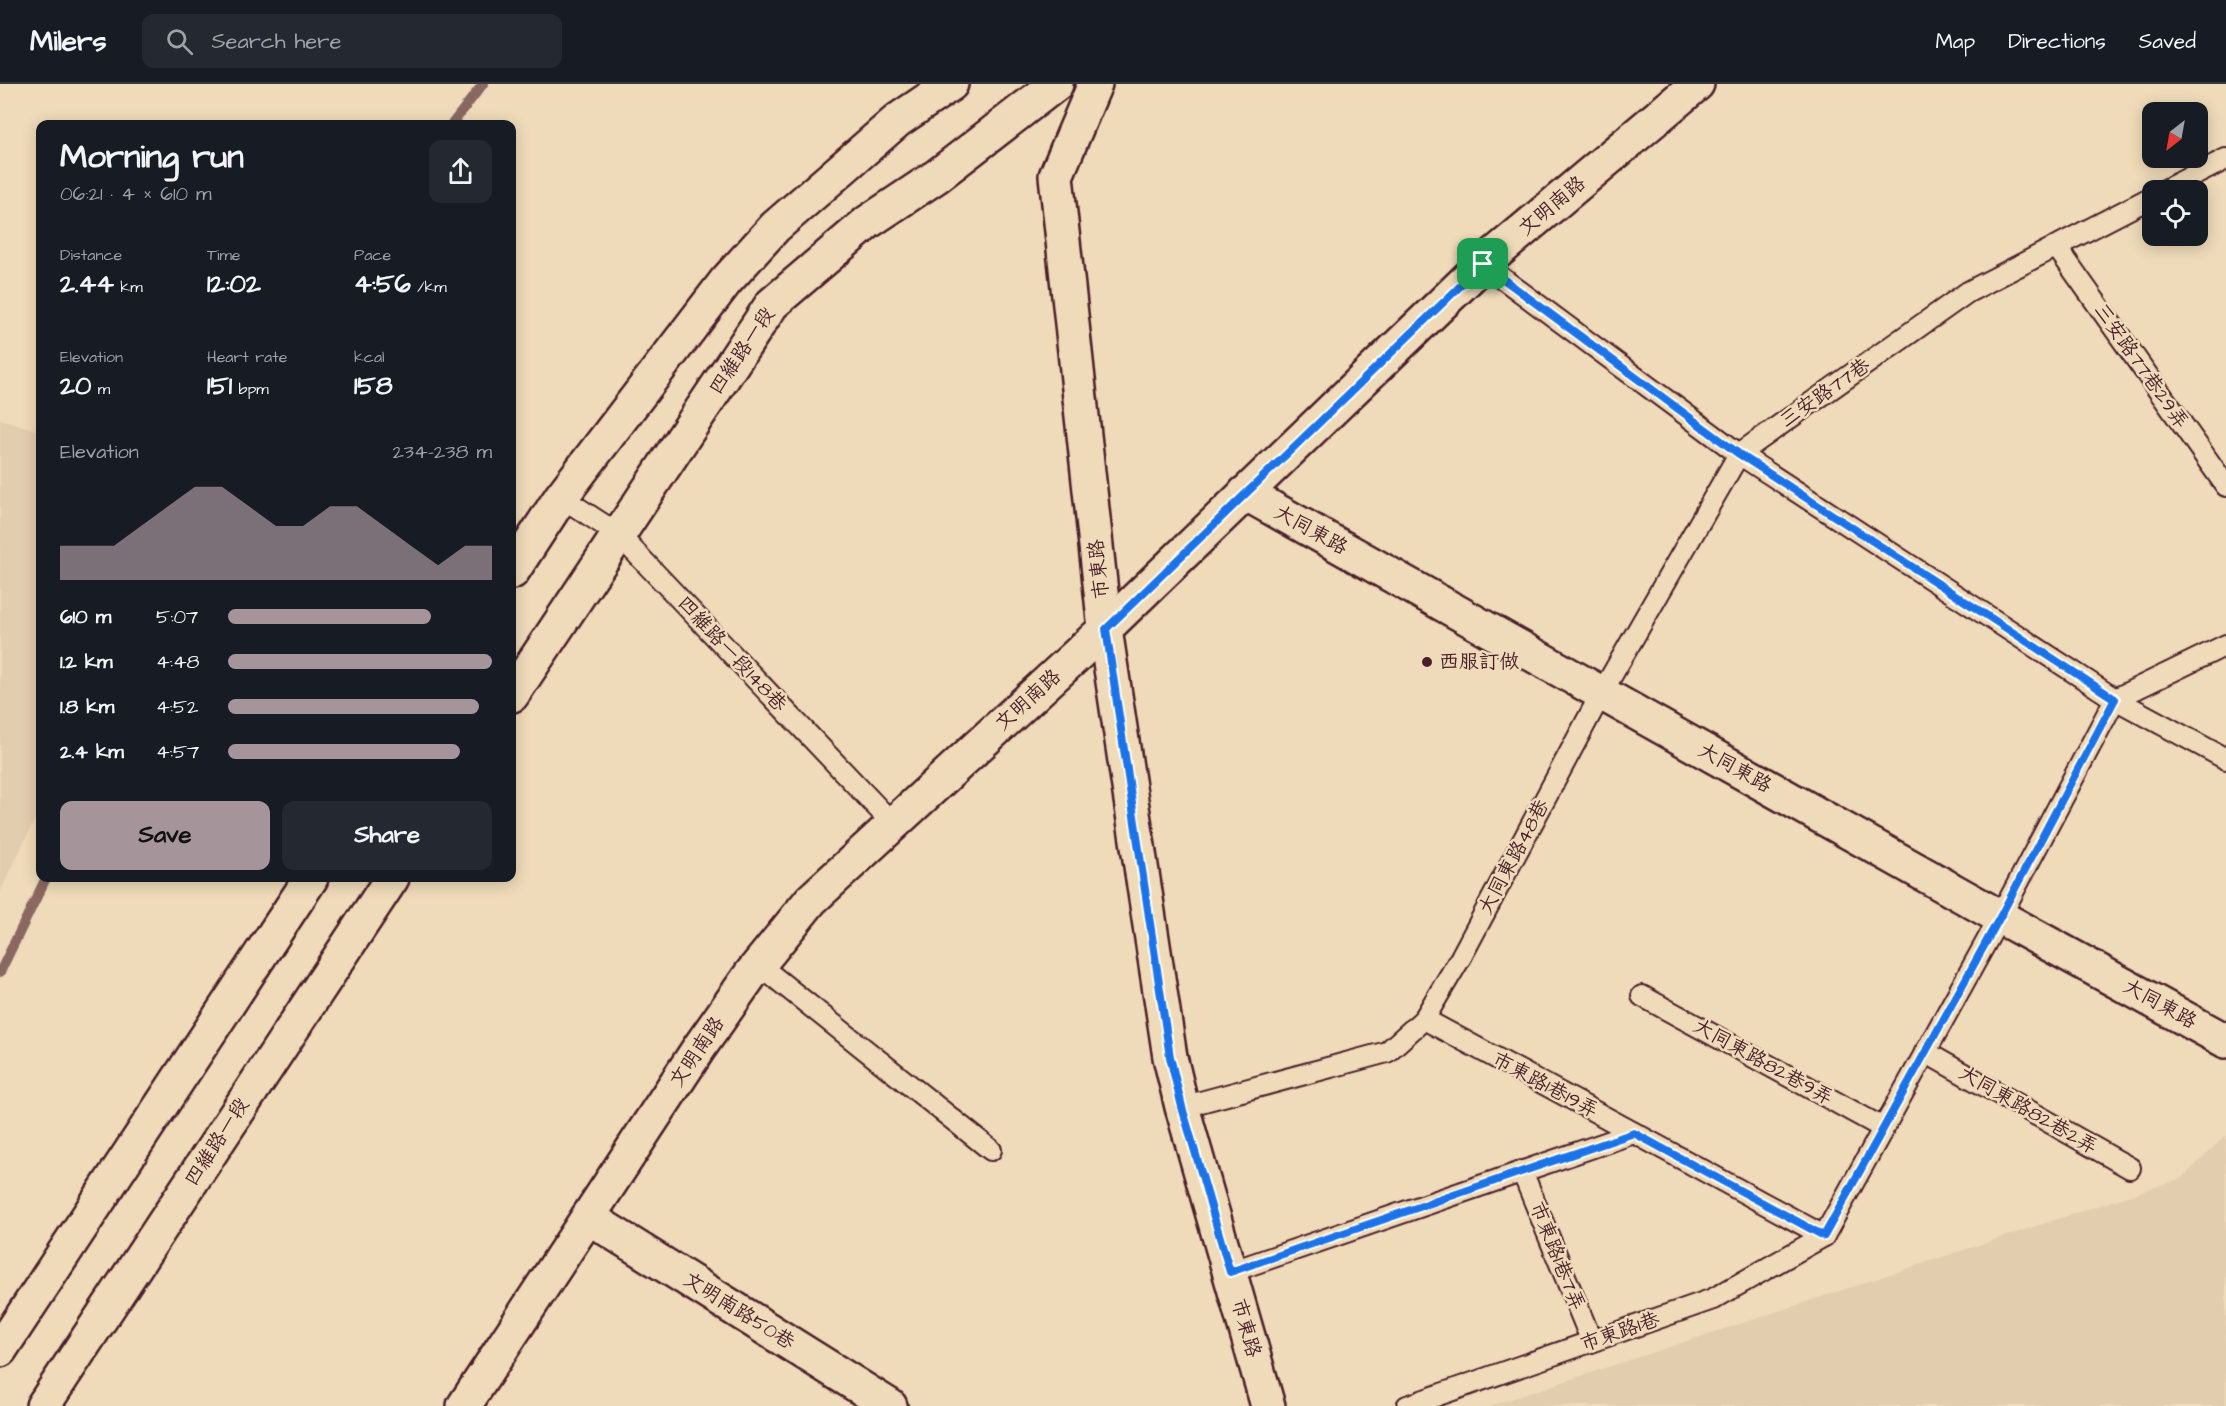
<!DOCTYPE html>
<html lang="en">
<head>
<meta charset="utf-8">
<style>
	body { margin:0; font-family:"Architects Daughter","LXGW WenKai TC",sans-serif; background:#242831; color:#f1f3f6; height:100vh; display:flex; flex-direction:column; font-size:22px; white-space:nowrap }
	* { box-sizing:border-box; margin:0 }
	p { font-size:20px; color:#9ea1a6 }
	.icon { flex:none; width:33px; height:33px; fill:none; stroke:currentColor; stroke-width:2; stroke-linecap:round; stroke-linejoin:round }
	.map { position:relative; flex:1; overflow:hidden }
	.side { position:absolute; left:36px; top:36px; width:480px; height:762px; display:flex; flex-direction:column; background:#171b24; border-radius:12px; box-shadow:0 3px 15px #0003 }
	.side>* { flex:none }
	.needle { width:39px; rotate:211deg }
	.fabs { position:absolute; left:2142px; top:18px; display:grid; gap:12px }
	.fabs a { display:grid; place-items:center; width:66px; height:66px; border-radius:12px; background:#171b24; box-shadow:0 3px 15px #0003; font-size:30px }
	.pin { position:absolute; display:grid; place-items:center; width:51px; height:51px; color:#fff; margin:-26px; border-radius:12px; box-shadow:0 3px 9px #0006 }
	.round { display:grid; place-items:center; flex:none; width:63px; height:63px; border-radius:12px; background:#242831 }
	.overview { display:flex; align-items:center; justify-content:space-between; height:102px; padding:0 24px }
	h1 { font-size:33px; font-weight:700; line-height:45px }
	.figures { display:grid; grid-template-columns:repeat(3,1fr); gap:9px; height:102px; padding:6px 24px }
	.figures div { display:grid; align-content:center }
	.figures b { font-size:26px; font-weight:700 }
	.figures small { font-size:16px; font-weight:400 }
	.figures p { font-size:16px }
	.chart { height:168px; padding:12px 24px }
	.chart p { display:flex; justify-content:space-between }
	.chart svg { width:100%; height:108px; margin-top:6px; fill:#a6949b; opacity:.7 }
	.button { display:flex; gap:12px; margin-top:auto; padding:12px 24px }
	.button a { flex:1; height:69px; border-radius:12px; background:#a6949b; color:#111; font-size:24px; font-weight:700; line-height:69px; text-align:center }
	.button a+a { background:#242831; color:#f1f3f6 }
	ul { padding:0 24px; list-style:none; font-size:20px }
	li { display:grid; grid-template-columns:96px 72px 1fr; align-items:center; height:45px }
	li i { height:15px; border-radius:8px; background:#a6949b }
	header { display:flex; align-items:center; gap:36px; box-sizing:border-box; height:84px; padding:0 30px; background:#171b24; border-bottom:2px solid #363941 }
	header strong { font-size:28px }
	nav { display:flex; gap:33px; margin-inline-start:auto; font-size:21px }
	.search { width:420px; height:54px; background:#242831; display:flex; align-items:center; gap:15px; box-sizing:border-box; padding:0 21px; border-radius:12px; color:#9ea1a6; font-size:22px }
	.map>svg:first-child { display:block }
</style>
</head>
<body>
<header>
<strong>Milers</strong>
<div class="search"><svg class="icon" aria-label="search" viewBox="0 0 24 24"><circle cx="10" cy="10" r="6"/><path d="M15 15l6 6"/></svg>Search here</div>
<nav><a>Map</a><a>Directions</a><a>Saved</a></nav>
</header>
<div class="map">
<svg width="2226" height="1322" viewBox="0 0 2226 1322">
	<rect width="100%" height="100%" fill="#efdbb9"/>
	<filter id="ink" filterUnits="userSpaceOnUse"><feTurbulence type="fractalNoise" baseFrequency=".0167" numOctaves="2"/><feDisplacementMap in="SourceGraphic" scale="12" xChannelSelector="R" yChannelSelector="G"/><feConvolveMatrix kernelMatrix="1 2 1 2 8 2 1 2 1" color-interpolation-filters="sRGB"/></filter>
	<g filter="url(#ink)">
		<g fill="#e3cdaf">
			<polygon points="0,335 40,347 40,724 0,809"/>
			<polygon points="2226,1051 2226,1322 1490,1322 2182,1094"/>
		</g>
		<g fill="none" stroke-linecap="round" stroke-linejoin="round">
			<g stroke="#8a6862" stroke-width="10">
				<polyline points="452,40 483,0"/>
				<polyline points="0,888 46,794"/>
			</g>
			<g stroke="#4a1f2b" stroke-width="24">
				<g id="lane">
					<polyline points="2165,106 2226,75"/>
					<polyline points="2056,162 2226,402"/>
					<polyline points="1483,180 1739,370 2115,615 2226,675"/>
					<polyline points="561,413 618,450 893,740"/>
					<polyline points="759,881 991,1066"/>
					<polyline points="1642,912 1883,1044"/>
					<polyline points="1424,935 1824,1152"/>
					<polyline points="1925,968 2130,1084"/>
					<polyline points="1182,1023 1387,968 1424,935 1461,873 1601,610 1739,370 1968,208 2152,113"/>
					<polyline points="1522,1087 1592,1258"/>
					<polyline points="1824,1152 2000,833 2115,615 2226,561"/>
					<polyline points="1230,1188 1634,1049"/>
					<polyline points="1407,1322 1713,1215 1824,1152"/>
				</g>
			</g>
			<g stroke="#4a1f2b" stroke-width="38">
				<g id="street">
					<polyline points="1245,409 2000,833 2226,957"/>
					<polyline points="588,1133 890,1322"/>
					<polyline points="464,1322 699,964 751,890 811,816 1105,545 1483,180 1697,0"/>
				</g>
			</g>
			<g stroke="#4a1f2b" stroke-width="38">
				<g id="secondary">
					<polyline points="1095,0 1056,92 1105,545 1170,973 1182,1023 1268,1322"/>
					<polyline points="512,488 561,413 726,197 775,143 898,36 951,0"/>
					<polyline points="512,611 772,220 868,138 937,92 1056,0"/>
					<polyline points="0,1266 311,794"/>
					<polyline points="43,1322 392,794"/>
				</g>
			</g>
			<use href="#lane" stroke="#efdbb9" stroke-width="20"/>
			<use href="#street" stroke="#efdbb9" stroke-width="33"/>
			<use href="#secondary" stroke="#efdbb9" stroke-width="33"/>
		</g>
	</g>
	<g fill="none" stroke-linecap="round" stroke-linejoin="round" filter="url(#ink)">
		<g stroke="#fff" stroke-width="12">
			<polygon id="route" points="1483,180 1739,370 2115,615 2000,833 1824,1152 1634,1049 1230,1188 1182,1023 1170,973 1106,545"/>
		</g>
		<use href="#route" stroke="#1a73e8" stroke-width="8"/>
	</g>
	<circle fill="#4a1f2b" stroke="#efdbb9" stroke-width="2" cx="1427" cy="578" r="6"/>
	<g text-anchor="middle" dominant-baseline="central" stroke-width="5" stroke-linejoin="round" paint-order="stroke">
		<g font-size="20" fill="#4a1f2b" stroke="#efdbb9">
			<text transform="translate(1552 122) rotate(-40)">文明南路</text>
			<text transform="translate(742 267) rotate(-56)">四維路一段</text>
			<text transform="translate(2141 282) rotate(55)">三安路77巷29弄</text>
			<text transform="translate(1825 309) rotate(-35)">三安路77巷</text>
			<text transform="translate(1311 446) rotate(29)">大同東路</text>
			<text transform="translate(1099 485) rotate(-96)">市東路</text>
			<text transform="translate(732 570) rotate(47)">四維路一段148巷</text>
			<text transform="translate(1028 616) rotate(-42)">文明南路</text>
			<text transform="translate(1735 684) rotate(29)">大同東路</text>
			<text transform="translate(1514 773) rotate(-62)">大同東路48巷</text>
			<text transform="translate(2160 920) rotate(29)">大同東路</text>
			<text transform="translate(697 968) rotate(-56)">文明南路</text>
			<text transform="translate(1763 978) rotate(29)">大同東路82巷9弄</text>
			<text transform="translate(1545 1001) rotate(28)">市東路1巷19弄</text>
			<text transform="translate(2028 1026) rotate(30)">大同東路82巷2弄</text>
			<text transform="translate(217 1058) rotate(-57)">四維路一段</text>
			<text transform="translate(1557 1172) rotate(68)">市東路1巷7弄</text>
			<text transform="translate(739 1227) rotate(32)">文明南路50巷</text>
			<text transform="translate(1246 1244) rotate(74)">市東路</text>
			<text transform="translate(1620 1248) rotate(-19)">市東路1巷</text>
		</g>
		<g font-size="20" fill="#4a1f2b" stroke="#efdbb9" text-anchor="start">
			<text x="1439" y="578">西服訂做</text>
		</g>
	</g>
</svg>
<div class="fabs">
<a><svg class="needle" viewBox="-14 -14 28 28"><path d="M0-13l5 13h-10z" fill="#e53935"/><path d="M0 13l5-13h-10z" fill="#9ea1a6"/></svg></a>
<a><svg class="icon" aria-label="locate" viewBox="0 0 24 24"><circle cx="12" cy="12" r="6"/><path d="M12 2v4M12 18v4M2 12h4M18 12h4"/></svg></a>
</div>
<div class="pin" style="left:1483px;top:180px;background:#1e9e55"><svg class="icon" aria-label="arrive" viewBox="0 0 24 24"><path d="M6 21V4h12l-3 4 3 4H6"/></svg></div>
<section class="side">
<div class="overview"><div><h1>Morning run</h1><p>06:21 · 4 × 610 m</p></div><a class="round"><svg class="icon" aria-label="share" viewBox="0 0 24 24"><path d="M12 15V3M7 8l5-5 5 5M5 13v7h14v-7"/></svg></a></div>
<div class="figures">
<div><p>Distance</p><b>2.44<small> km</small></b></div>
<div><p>Time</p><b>12:02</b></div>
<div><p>Pace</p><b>4:56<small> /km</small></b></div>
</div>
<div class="figures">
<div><p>Elevation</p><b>20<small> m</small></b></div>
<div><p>Heart rate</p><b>151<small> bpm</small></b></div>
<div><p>kcal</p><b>158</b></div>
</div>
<div class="chart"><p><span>Elevation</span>234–238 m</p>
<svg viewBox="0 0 160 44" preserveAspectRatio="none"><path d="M0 44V30L10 30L20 30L30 22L40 14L50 6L60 6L70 14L80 22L90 22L100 14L110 14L120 22L130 30L140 38L150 30L160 30V44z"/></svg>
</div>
<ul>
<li><b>610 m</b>5:07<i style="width:77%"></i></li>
<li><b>1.2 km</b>4:48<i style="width:100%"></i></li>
<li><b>1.8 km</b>4:52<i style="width:95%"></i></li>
<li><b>2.4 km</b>4:57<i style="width:88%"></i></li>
</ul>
<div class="button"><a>Save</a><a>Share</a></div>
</section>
</div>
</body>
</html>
